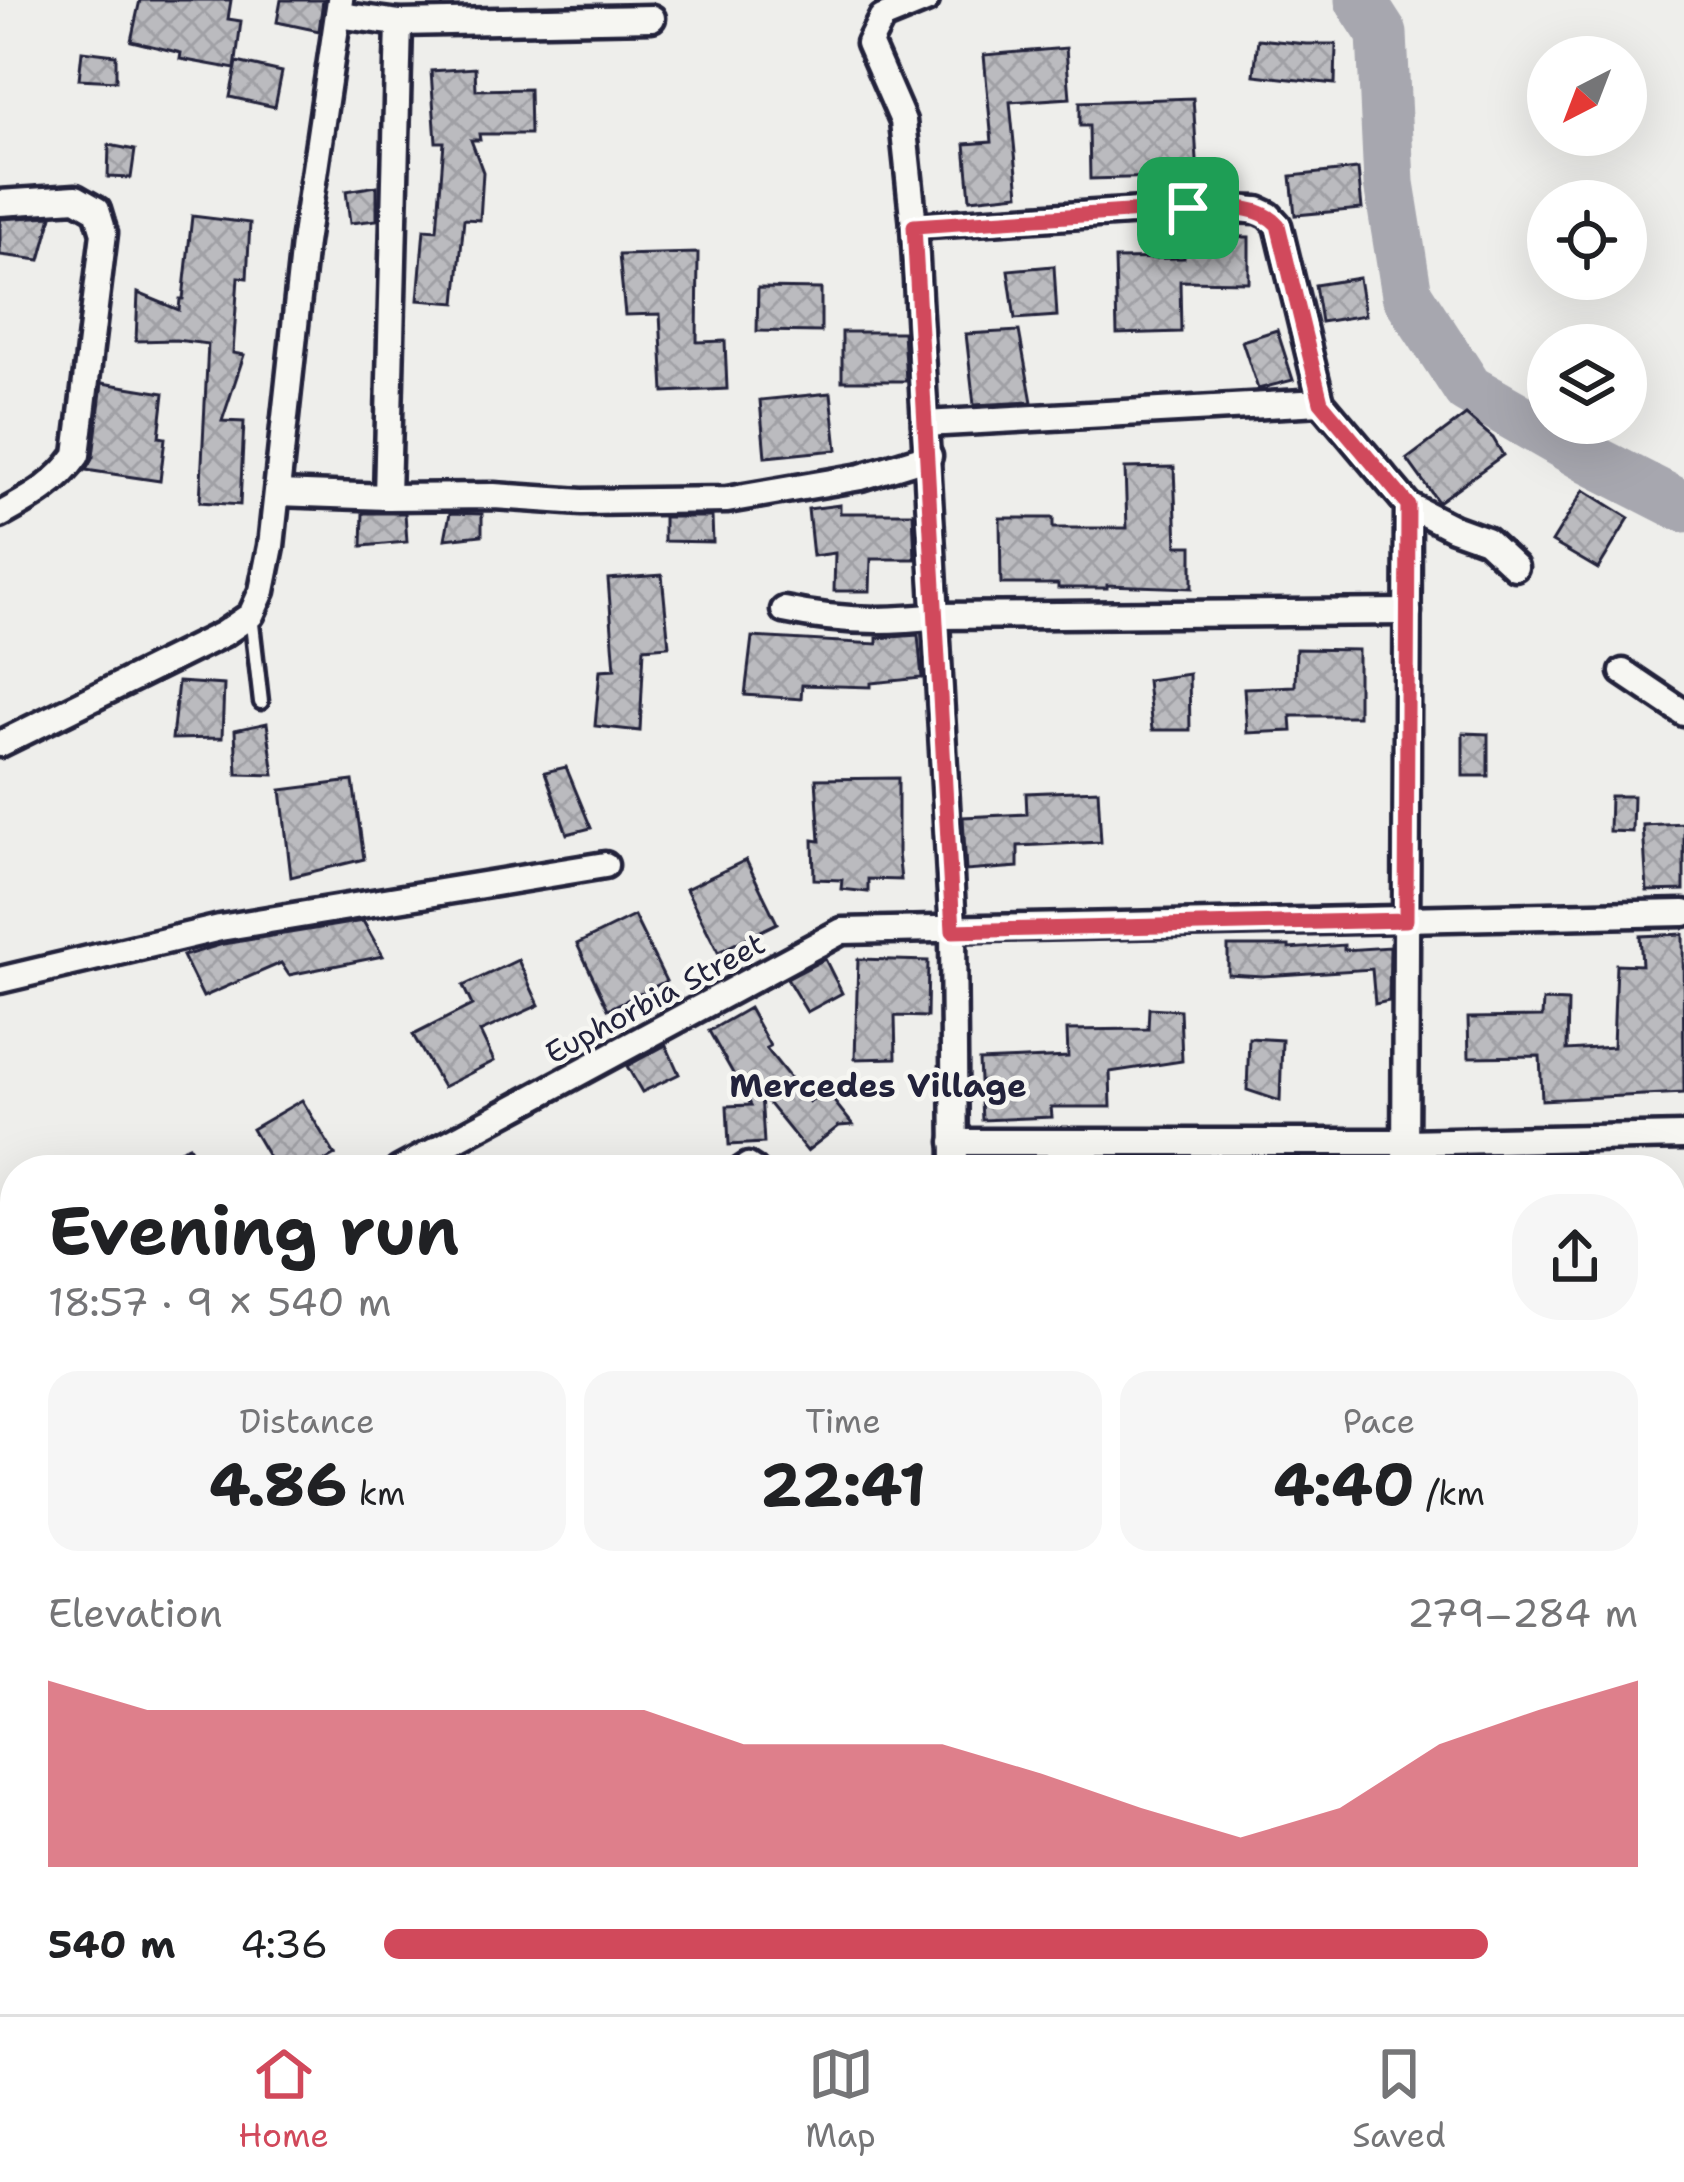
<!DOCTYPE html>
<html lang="en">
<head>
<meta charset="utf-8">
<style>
	body { margin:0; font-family:"Shantell Sans",sans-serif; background:#f6f6f6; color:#202124; height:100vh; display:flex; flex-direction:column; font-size:45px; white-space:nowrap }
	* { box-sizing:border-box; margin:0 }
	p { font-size:39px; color:#757577 }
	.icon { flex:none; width:66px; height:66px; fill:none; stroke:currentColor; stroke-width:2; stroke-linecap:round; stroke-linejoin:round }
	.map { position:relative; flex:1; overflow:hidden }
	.details { position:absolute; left:0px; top:1155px; width:1686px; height:861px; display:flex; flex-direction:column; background:#fff; border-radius:48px 48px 0 0; box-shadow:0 12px 48px #0002 }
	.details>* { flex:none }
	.needle { width:78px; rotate:222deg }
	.buttons { position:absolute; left:1527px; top:36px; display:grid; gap:24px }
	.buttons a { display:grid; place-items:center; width:120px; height:120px; border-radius:50%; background:#fff; box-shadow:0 12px 48px #0002; font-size:60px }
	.pin { position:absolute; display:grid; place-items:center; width:102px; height:102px; color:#fff; margin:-51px; border-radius:24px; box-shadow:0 6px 18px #0006 }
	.round { display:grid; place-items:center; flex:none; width:126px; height:126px; border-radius:48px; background:#f6f6f6 }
	.summary { display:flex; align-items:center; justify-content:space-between; height:204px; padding:0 48px }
	h1 { font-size:66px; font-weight:700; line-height:90px }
	.stats { display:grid; grid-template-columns:repeat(3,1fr); gap:18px; height:204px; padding:12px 48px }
	.stats div { display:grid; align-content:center; border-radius:30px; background:#f6f6f6; text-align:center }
	.stats b { font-size:60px; font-weight:700 }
	.stats small { font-size:33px; font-weight:400 }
	.stats p { font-size:33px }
	.chart { height:336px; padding:24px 48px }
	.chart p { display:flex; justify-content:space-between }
	.chart svg { width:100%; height:216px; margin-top:12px; fill:#d1495b; opacity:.7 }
	ul { padding:0 48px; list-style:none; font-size:39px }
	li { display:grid; grid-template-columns:192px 144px 1fr; align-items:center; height:90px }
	li i { height:30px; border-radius:15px; background:#d1495b }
	.tabs { display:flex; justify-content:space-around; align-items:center; height:168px; border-top:3px solid #e0e0e0; background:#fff; font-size:33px; color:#757577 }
	.tabs a { display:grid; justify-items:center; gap:6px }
	.tabs .current { color:#d1495b }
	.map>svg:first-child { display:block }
</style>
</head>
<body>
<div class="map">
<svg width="1684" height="2014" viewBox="0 0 1684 2014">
	<defs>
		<pattern id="building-cross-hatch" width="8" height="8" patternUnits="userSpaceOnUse" patternTransform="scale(3)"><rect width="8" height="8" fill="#bbbbbf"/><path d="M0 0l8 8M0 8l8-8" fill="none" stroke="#a0a0a5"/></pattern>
	</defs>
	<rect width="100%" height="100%" fill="#eeeeeb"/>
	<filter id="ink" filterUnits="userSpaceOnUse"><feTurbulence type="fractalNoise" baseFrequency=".00833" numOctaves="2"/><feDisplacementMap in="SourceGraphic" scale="24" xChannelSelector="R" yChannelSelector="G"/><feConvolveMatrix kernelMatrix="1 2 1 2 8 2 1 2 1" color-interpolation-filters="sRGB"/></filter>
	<g filter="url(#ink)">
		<polygon fill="#dfdfde" points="0,1436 15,1447 15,1591 0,1610"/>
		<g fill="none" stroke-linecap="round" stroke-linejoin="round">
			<polyline stroke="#a7a7af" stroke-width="51" points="1360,0 1382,34 1389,183 1407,295 1468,389 1590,459 1684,507"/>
		</g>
		<g fill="url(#building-cross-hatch)" stroke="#22223b" stroke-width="3">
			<polygon points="140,0 231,0 228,19 241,21 235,69 180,59 181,53 131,41"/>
			<polygon points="281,0 323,0 319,31 277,22"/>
			<polygon points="1258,39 1306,44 1336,44 1335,84 1254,75"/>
			<polygon points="1066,48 1070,98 1010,102 1019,194 970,199 965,144 992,142 984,55"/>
			<polygon points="82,51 116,55 116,81 79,79"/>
			<polygon points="237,62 282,72 275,107 230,97"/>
			<polygon points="475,68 476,90 529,89 530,134 479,134 480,140 471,140 483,172 480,220 464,219 456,303 418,300 424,229 437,230 444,142 436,142 431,71"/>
			<polygon points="1193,98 1198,176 1090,179 1089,126 1080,126 1080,102"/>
			<polygon points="109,145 135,150 131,178 108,177"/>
			<polygon points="1358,169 1362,209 1295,215 1291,176"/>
			<polygon points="377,186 377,220 350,223 346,191"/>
			<polygon points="52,216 40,260 0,255 0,219"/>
			<polygon points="192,216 250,223 247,278 238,277 233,353 244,355 222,421 244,422 240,505 200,502 208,344 176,340 136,341 138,293 179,310 180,299 183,299"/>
			<polygon points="1184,236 1249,237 1249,282 1180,281 1181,332 1117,334 1115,259 1184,258"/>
			<polygon points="698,253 697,342 725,341 727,389 664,392 660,314 625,315 619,255"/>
			<polygon points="1054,266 1057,316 1015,319 1008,270"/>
			<polygon points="1359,278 1365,315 1321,322 1315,285"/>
			<polygon points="758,288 821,289 821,332 757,331"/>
			<polygon points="1277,330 1293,380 1258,389 1242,341"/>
			<polygon points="1019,331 1032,402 974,405 966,334"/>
			<polygon points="842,332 903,332 906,381 842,381"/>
			<polygon points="102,383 164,393 159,437 165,438 160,481 86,470 93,457"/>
			<polygon points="831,393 837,450 765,457 760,400"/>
			<polygon points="1466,415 1493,438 1503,455 1438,502 1407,459"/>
			<polygon points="1174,467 1177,546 1192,546 1192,588 1107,585 1107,588 1058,588 1058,584 1001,584 1000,518 1053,518 1053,528 1127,528 1125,468"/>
			<polygon points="1584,490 1629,518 1598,569 1552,542"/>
			<polygon points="840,505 840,513 913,513 915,559 871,559 870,591 834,591 835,553 813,556 808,509"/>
			<polygon points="363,513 405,513 407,542 362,546"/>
			<polygon points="450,513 482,514 482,535 445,539"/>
			<polygon points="664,517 712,517 713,542 664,541"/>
			<polygon points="662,575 669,646 644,648 640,731 595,726 600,670 615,669 608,579"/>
			<polygon points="918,635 922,678 871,683 871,687 802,685 801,699 745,695 752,637 877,644 877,638"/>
			<polygon points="1296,649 1358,650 1358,716 1291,716 1292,731 1247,733 1244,688 1295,686"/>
			<polygon points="1189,674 1190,730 1152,730 1147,680"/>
			<polygon points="178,682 224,685 222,738 172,739"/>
			<polygon points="267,723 274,775 237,774 235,730"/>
			<polygon points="1463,733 1488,734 1488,776 1463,776"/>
			<polygon points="566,767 591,828 567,834 545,772"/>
			<polygon points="898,778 898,853 901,880 868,879 868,892 841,889 842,880 814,879 813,840 820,841 816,779"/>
			<polygon points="353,781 364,859 291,877 281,790"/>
			<polygon points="1098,790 1101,842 1018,846 1018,867 966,871 963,817 1027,814 1026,793"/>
			<polygon points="1610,796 1633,796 1632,832 1609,831"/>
			<polygon points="1684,823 1684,890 1647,891 1643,825"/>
			<polygon points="746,860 777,923 718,952 686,889"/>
			<polygon points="634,916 666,981 608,1009 577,944"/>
			<polygon points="363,921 383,956 289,975 281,963 203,997 183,956 223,944"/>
			<polygon points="1683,934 1684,1093 1542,1100 1540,1056 1469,1057 1468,1018 1542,1017 1543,1001 1568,1002 1567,1050 1613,1047 1616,964 1642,965 1640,936"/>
			<polygon points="1344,945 1344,950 1390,947 1389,1001 1375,1004 1372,969 1263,976 1228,974 1228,946 1289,946 1289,949"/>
			<polygon points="825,959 842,993 807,1012 787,979"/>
			<polygon points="858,959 928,961 927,1017 895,1016 896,1058 855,1059"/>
			<polygon points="518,960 539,1005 480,1032 494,1061 443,1087 413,1035 472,1005 463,986"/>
			<polygon points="749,1008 770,1046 766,1048 809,1102 825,1090 853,1125 839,1126 807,1151 761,1094 764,1143 729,1145 727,1106 751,1105 709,1031"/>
			<polygon points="1149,1008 1180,1010 1182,1061 1110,1072 1111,1107 1051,1107 1052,1117 982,1120 979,1061 1068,1057 1067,1030 1148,1029"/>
			<polygon points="1249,1038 1282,1040 1280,1101 1247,1090"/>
			<polygon points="666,1045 679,1074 642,1092 627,1066"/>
			<polygon points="302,1100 335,1155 309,1170 276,1170 252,1129"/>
			<polygon points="189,1146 202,1170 134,1170"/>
		</g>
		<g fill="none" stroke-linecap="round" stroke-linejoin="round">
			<g stroke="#22223b" stroke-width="21">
				<polyline id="service" points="251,615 261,702"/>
			</g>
			<g stroke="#22223b" stroke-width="33">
				<g id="minor">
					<polyline points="926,0 882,18 869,43 903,121 914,226 953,930 955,1170"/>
					<polyline points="338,15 399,23 652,18"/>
					<path d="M0,203L76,198L97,210L104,233L77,455C56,485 31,498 0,515"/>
					<polyline points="914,226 1188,208 1258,210 1269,215 1278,225 1321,402 1408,505 1453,528 1486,540 1515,567"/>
					<polyline points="925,424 1321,402"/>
					<polyline points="278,493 387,497 494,496 582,502 727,500 861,477 929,456"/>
					<polyline points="387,497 399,23"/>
					<path d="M784,610C835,621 883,623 936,616L1408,612"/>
					<polyline points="1623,672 1684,713"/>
					<polyline points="0,744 223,634 251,615 262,591 271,546 304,243 340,0"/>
					<polyline points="0,980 220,928 605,865"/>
					<polyline points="954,1142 1405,1142 1684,1136"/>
					<polyline points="399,1170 842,931 1684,913"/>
					<polyline points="742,1170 748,1166 754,1170"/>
					<polyline points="1405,1170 1408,505"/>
					<polyline points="0,1384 15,1376"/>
					<polyline points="1671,1394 1684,1400"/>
					<polyline points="1671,1470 1684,1444"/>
					<polyline points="0,1923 15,1904"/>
					<polyline points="172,2014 182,2001"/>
					<polyline points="629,2014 654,2005 656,2001"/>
				</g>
			</g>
			<g stroke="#22223b" stroke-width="42">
				<g id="tertiary">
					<polyline points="0,1417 15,1428"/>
					<polyline points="796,2001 814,2014"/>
				</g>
			</g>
			<use href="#service" stroke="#f6f6f2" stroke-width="12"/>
			<use href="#minor" stroke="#f6f6f2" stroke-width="24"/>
			<use href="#tertiary" stroke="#f6f6f2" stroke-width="33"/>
		</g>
	</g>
	<g fill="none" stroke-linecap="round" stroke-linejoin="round" filter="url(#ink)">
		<g stroke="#fff" stroke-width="24">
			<path id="route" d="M1188,208C1217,209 1257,201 1278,225L1321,402L1408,505L1406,920L953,931L914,226Z"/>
		</g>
		<use href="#route" stroke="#d1495b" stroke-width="15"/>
	</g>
	<g text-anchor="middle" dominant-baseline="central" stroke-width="9" stroke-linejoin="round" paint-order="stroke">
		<g font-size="30" fill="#22223b" stroke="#f6f6f2">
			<text transform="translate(655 998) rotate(-28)">Euphorbia Street</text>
		</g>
		<g font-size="33" font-weight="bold" fill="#22223b" stroke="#f6f6f2">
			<text x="878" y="1085">Mercedes Village</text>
		</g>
	</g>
</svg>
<div class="buttons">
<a><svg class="needle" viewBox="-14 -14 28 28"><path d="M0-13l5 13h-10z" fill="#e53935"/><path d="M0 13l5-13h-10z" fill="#757577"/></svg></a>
<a><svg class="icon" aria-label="locate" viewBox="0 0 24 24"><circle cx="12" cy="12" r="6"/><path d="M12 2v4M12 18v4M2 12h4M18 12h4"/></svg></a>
<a><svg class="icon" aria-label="layers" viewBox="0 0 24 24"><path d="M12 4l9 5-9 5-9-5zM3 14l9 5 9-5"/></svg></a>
</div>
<div class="pin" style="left:1188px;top:208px;background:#1e9e55"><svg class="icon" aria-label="arrive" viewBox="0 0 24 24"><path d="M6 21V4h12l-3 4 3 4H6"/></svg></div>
<section class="details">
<div class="summary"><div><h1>Evening run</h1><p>18:57 · 9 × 540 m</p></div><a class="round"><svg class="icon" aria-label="share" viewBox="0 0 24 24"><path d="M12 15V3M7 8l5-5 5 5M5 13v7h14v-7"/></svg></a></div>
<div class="stats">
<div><p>Distance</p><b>4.86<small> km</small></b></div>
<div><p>Time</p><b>22:41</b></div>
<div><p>Pace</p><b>4:40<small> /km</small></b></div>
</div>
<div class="chart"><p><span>Elevation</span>279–284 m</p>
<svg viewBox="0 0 160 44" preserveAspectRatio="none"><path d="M0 44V6L10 12L20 12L30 12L40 12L50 12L60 12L70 19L80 19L90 19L100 25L110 32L120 38L130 32L140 19L150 12L160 6V44z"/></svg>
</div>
<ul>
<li><b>540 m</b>4:36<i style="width:88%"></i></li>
</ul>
</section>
</div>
<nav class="tabs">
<a class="current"><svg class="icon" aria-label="home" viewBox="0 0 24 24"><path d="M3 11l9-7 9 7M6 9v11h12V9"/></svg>Home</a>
<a><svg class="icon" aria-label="map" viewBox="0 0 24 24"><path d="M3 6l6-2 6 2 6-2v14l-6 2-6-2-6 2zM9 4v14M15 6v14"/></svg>Map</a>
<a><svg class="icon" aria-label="saved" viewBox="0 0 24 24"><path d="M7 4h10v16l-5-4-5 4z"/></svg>Saved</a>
</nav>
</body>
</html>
